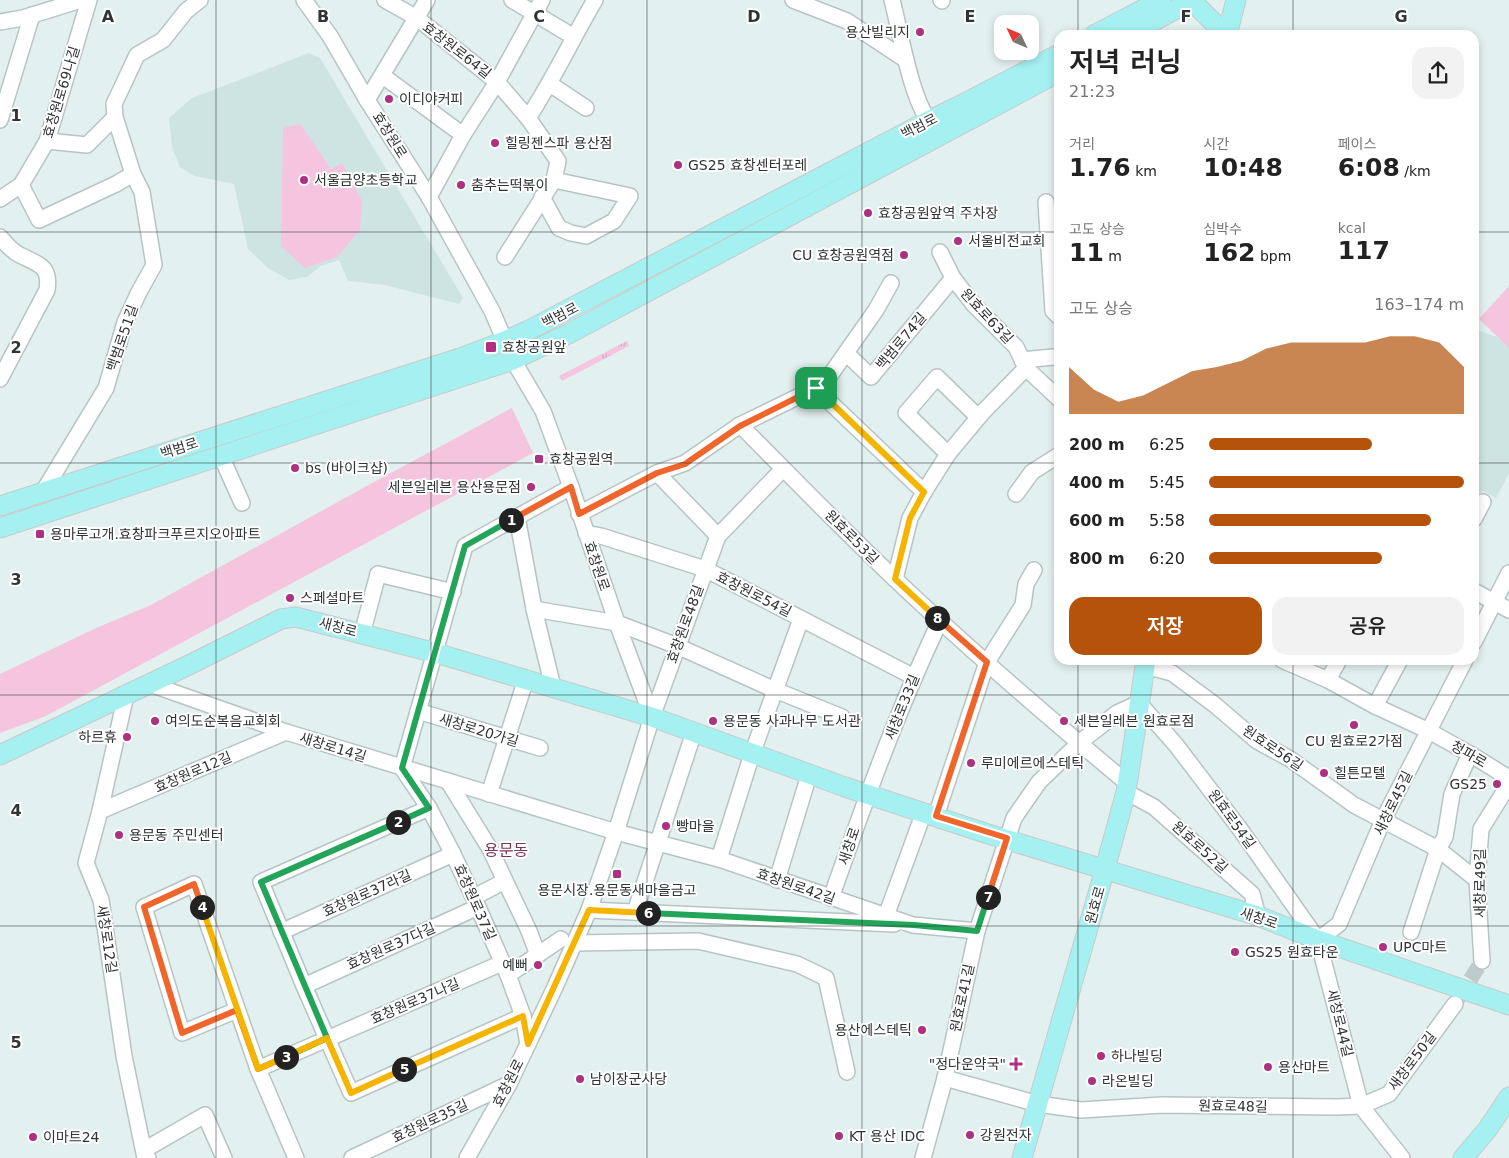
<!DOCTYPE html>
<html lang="ko">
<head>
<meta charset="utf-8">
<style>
	body { margin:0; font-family:"DejaVu Sans","Noto Sans KR",sans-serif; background:#f2f2f2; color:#222; height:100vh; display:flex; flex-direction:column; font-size:19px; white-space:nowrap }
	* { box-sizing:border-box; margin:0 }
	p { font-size:16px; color:#767676 }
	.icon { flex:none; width:28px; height:28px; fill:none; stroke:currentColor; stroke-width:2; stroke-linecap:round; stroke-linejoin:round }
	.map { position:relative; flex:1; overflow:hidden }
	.side { position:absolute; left:1054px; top:30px; width:425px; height:635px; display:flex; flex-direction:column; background:#fff; border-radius:15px; box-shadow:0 2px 8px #0003 }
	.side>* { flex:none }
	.needle { width:32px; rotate:314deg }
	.fabs { position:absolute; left:994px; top:15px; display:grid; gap:10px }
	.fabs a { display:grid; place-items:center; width:45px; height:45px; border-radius:10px; background:#fff; box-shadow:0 2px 8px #0003; font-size:25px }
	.pin { position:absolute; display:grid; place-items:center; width:42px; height:42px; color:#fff; margin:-21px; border-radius:10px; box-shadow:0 2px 8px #0006 }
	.km { position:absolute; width:25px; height:25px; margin:-12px; border-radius:50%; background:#222; color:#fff; font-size:14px; line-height:25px; text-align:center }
	.round { display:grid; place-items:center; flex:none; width:52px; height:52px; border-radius:15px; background:#f2f2f2 }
	.head { display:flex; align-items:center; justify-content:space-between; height:85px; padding:0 15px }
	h1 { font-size:28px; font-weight:600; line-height:38px }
	.figures { display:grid; grid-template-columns:repeat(3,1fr); gap:8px; height:85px; padding:5px 15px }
	.figures div { display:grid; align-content:center }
	.figures b { font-size:25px; font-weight:600 }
	.figures small { font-size:14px; font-weight:400 }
	.figures p { font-size:14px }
	.chart { height:140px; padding:10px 15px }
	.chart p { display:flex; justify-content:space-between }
	.chart svg { width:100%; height:90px; margin-top:5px; fill:#b45309; opacity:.7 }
	.primary-button { display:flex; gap:10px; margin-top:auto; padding:10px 15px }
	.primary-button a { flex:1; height:58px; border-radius:15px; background:#b45309; color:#fff; font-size:20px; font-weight:600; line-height:58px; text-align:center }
	.primary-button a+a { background:#f2f2f2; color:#222 }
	ul { padding:0 15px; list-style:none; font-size:16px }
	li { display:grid; grid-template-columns:80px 60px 1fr; align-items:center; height:38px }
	li i { height:12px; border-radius:6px; background:#b45309 }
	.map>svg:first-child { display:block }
</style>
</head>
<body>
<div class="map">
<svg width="1509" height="1158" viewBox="0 0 1509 1158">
	<defs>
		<pattern id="grass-tufts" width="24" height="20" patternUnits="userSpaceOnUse" patternTransform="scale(1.25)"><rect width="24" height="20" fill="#f5c5df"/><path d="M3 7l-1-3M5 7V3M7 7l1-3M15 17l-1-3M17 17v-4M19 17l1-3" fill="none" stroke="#d2aac0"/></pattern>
	</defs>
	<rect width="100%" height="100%" fill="#e3f0f0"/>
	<g fill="#cde4e3">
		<polygon points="309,53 320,58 463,298 459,304 385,285 348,281 339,260 321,266 307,277 289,280 268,268 248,249 234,184 195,176 180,167 172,147 169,118 192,98"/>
		<polygon points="1474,329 1497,337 1509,348 1509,473 1496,498 1483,491 1474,498"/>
	</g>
	<polygon fill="url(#grass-tufts)" points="627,341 629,346 562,381 559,376"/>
	<g fill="#f5c5df">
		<polygon points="300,124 331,169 342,163 362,201 360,230 337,257 305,268 281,246 283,128"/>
		<polygon points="1509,286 1509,348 1479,319"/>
		<polygon points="512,408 533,453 46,716 0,733 0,674 96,628 151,605 374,482"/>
	</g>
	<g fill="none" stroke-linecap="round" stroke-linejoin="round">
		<polyline stroke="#bfcaca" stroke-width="15" stroke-dasharray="15 8" stroke-linecap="butt" points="1458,999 1482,961"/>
		<g stroke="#b7c4c4" stroke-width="18">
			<g id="minor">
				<polyline points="304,0 330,36 367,100 429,197 492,311 513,360 543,411 571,487 617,623 652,717"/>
				<polyline points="385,0 417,18 497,82 528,118 558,161 554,180 505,257"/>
				<polyline points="512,0 574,37"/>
				<polyline points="793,0 847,21 906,60"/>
				<path d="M892,0C901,34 911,103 934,128"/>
				<polyline points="941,0 942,1"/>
				<polyline points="0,22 23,18 81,0"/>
				<polyline points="383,76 463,135"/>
				<polyline points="550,84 586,108"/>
				<polyline points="367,100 427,0"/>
				<path d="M528,118C553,80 572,39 595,0"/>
				<polyline points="0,120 32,15"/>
				<polyline points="47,141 87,145 115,117"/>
				<polyline points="21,185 39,220 116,184 133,174"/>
				<polyline points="429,197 463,135 497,82 542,0"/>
				<polyline points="542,197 559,228 571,233 586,236 614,221 630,196 554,180"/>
				<polyline points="0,199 21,185 47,141 89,0"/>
				<polyline points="1046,202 1053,311 1059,317"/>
				<path d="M0,237C5,243 11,250 18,254C36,264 51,264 47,290L0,379"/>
				<polyline points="940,252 953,278 974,305 1016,347 1026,368 1059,399"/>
				<polyline points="846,353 871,377 953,278"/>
				<polyline points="1022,360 1053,357 1059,358"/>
				<polyline points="815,388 924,492"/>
				<path d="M740,425C792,477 843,530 896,580C970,650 1049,718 1127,783"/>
				<polyline points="948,454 906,413 937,377 978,417"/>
				<polyline points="221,456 242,503"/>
				<polyline points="657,473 718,536"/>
				<polyline points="43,492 106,388 125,322 139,292 154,265 142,192 133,174 115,117 114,104 137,55 163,40 186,11 200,0"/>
				<polyline points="1016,494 1032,472 1059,455"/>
				<polyline points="579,514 657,473 685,463 740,425 824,384 876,310 891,283"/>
				<polyline points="517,517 534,609"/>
				<polyline points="1474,519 1483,502"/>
				<polyline points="586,533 601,536 705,569 914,677"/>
				<polyline points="895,579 910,518 924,492 948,454 983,412 1026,368"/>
				<polyline points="1474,591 1509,610"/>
				<polyline points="362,634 378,574 453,592"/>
				<polyline points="1474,642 1509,573"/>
				<polyline points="1282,660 1328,680 1375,706 1429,731 1470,754 1509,778"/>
				<polyline points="1145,666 1172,673 1215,705 1257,741 1290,759 1354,805 1438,849 1477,880"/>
				<polyline points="1328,680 1339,660"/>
				<polyline points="150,684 286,732 616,832 719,859 913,925 977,931"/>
				<polyline points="553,687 534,609 617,623 677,646 775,690 842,717"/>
				<polyline points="126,695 100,811 86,863 101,900 124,1056 145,1158"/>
				<polyline points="1375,706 1400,660"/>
				<polyline points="418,711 540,748"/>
				<polyline points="448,781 490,849 529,931 538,955"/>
				<polyline points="1126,792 1154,807 1252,894 1258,916"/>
				<polyline points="489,794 526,679"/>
				<polyline points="429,808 261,882 304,986 351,1093 523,1016"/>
				<polyline points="100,811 286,732"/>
				<polyline points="936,816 987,662 1023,605 1026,584 1034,570"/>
				<polyline points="719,859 752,754 801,619"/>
				<polyline points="777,880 809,775"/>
				<polyline points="474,897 505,881"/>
				<path d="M831,898C864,804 897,711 940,621"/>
				<polyline points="589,910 894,924"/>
				<polyline points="635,912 694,732"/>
				<polyline points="886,916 924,812"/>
				<polyline points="281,932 453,854"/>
				<polyline points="1411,932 1438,849 1445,837 1452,794 1470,754"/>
				<polyline points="1318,940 1339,924 1383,820 1465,660"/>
				<polyline points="575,943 698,941 797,964 826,978 847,1072"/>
				<polyline points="1482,961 1477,880 1481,829 1509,784"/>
				<polyline points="508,975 561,939"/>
				<polyline points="304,986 478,907"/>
				<polyline points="237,1010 182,1033 144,907 194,884 258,1069 296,1158"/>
				<polyline points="528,1044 523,1016 508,975 478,907 453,854 429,808 402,768 465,546 571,487"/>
				<polyline points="258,1069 502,963"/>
				<polyline points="945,1078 1038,1104 1081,1110 1162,1105 1336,1107 1361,1106 1389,1094 1455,1004"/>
				<polyline points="148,1158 144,1150 205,1115 224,1158"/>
				<polyline points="352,1158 509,1084"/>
				<polyline points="467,1158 509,1084 555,987 589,910 616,832 652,717 718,536 783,469"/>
				<polyline points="923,1158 945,1078 977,931 1014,818 1039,782 1079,743 1117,713 1139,703 1176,745 1240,829 1318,940 1361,1106 1402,1158"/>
			</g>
		</g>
		<g stroke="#c9caca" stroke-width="21">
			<g id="major">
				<polyline points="1190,2 1199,8 1226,35"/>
				<polyline points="1094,35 1161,0"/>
				<polyline points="1128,35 1193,0"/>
				<polyline points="1227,35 1236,0"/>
				<polyline points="0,506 460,358 505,341 531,329 928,121 957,107 1059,54"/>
				<polyline points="0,528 513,360 570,333 1059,72"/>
				<polyline points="0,755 191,664 281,619 296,617 436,653 652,717 845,787 985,833 1258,916 1318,940 1509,1005"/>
				<polyline points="1022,1158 1105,869 1126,792 1146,660"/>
				<polyline points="1463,1158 1487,1130 1509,1097"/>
			</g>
		</g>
		<use href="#minor" stroke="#fff" stroke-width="15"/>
		<use href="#major" stroke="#a5f1f2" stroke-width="19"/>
	</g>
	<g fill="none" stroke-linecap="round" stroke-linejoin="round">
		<g stroke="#fff" stroke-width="10">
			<polyline id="split-1" points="511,520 571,487 579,514 657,473 685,464 740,426 816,388"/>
		</g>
		<g stroke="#fff" stroke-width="10">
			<polyline id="split-2" points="398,822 429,808 402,768 465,546 511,520"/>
		</g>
		<g stroke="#fff" stroke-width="10">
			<polyline id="split-3" points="286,1057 327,1038 261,882 398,822"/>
		</g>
		<g stroke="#fff" stroke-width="10">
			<polyline id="split-4" points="202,907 194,884 144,907 182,1033 237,1010 258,1069 286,1057"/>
		</g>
		<g stroke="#fff" stroke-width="10">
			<polyline id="split-5" points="202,907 258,1069 327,1038 351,1093 404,1069"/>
		</g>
		<g stroke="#fff" stroke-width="10">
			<polyline id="split-6" points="404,1069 523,1016 528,1044 589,910 648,913"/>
		</g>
		<g stroke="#fff" stroke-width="10">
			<polyline id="split-7" points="648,913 914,925 977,931 988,897"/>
		</g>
		<g stroke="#fff" stroke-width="10">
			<polyline id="split-8" points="937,618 987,662 936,816 1007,838 988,897"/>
		</g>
		<g stroke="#fff" stroke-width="10">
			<polyline id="split-9" points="816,388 924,492 910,518 895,579 937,618"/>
		</g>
		<use href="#split-1" stroke="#f0652b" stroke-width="6"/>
		<use href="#split-2" stroke="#22a559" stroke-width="6"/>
		<use href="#split-3" stroke="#22a559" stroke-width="6"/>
		<use href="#split-4" stroke="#f0652b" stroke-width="6"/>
		<use href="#split-5" stroke="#f5b400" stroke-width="6"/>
		<use href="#split-6" stroke="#f5b400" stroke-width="6"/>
		<use href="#split-7" stroke="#22a559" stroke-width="6"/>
		<use href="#split-8" stroke="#f0652b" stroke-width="6"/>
		<use href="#split-9" stroke="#f5b400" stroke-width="6"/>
	</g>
	<path fill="none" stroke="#2f3434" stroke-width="1" stroke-opacity="0.55" d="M216,0V1158M431,0V1158M647,0V1158M862,0V1158M1078,0V35M1293,0V35M0,232H1059M1474,232H1509M0,463H1059M1474,463H1509M1078,660V1158M1293,660V1158M0,695H1509M0,926H1509"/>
	<g fill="#ad3081" stroke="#fff" stroke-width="2">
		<circle cx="920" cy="32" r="5"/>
		<circle cx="389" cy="99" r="5"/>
		<circle cx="495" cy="143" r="5"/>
		<circle cx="678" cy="165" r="5"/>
		<circle cx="304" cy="180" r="5"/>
		<circle cx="461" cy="185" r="5"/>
		<circle cx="868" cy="213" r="5"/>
		<circle cx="958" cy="241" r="5"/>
		<circle cx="904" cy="255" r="5"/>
		<rect x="485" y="341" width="12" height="12" rx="2.5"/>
		<rect x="534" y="454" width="10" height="10" rx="2.5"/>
		<circle cx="295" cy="468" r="5"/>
		<circle cx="531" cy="487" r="5"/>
		<rect x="35" y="529" width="10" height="10" rx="2.5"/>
		<circle cx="290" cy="598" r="5"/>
		<circle cx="155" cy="721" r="5"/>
		<circle cx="713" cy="721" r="5"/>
		<circle cx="1064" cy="721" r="5"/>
		<circle cx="1354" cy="725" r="5"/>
		<circle cx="127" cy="737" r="5"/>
		<circle cx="971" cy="763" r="5"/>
		<circle cx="1324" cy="773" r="5"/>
		<circle cx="1497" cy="784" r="5"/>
		<circle cx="666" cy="826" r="5"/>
		<circle cx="119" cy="835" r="5"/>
		<rect x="612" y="869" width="10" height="10" rx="2.5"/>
		<circle cx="1383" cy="947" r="5"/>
		<circle cx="1235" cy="952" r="5"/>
		<circle cx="538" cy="965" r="5"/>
		<circle cx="922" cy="1030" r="5"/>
		<circle cx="1101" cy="1056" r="5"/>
		<path d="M1013.5 1056.5h5v5h5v5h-5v5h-5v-5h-5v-5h5z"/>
		<circle cx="1268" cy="1067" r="5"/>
		<circle cx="580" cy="1079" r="5"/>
		<circle cx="1092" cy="1081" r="5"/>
		<circle cx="970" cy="1135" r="5"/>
		<circle cx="839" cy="1136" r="5"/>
		<circle cx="33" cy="1137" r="5"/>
	</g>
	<g text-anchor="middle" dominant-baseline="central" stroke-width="4" stroke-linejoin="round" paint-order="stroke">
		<g font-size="14" fill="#2f3434" stroke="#fff" text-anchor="start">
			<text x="910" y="32" text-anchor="end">용산빌리지</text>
			<text x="399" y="99">이디야커피</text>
			<text x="505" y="143">힐링젠스파 용산점</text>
			<text x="688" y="165">GS25 효창센터포레</text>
			<text x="314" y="180">서울금양초등학교</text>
			<text x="471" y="185">춤추는떡볶이</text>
			<text x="878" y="213">효창공원앞역 주차장</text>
			<text x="968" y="241">서울비전교회</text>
			<text x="894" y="255" text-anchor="end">CU 효창공원역점</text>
			<text x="502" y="347">효창공원앞</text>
			<text x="549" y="459">효창공원역</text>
			<text x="305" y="468">bs (바이크샵)</text>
			<text x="521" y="487" text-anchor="end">세븐일레븐 용산용문점</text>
			<text x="50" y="534">용마루고개.효창파크푸르지오아파트</text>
			<text x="300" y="598">스페셜마트</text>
			<text x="165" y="721">여의도순복음교회회</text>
			<text x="723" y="721">용문동 사과나무 도서관</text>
			<text x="1074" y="721">세븐일레븐 원효로점</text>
			<text x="117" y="737" text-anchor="end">하르휴</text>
			<text x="1354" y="741" text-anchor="middle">CU 원효로2가점</text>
			<text x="981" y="763">루미에르에스테틱</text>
			<text x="1334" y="773">힐튼모텔</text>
			<text x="1487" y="784" text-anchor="end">GS25</text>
			<text x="676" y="826">빵마을</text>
			<text x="129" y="835">용문동 주민센터</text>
			<text x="617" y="890" text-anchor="middle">용문시장.용문동새마을금고</text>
			<text x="1393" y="947">UPC마트</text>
			<text x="1245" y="952">GS25 원효타운</text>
			<text x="528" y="965" text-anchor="end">예뻐</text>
			<text x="912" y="1030" text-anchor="end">용산에스테틱</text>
			<text x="1111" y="1056">하나빌딩</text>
			<text x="1006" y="1064" text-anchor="end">"정다운약국"</text>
			<text x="1278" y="1067">용산마트</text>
			<text x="590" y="1079">남이장군사당</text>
			<text x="1102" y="1081">라온빌딩</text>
			<text x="980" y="1135">강원전자</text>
			<text x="849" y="1136">KT 용산 IDC</text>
			<text x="43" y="1137">이마트24</text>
		</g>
		<g font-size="14" fill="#2f3434" stroke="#fff">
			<text transform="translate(457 50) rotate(38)">효창원로64길</text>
			<text transform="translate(61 92) rotate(-73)">효창원로69나길</text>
			<text transform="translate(919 126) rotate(-27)">백범로</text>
			<text transform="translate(390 135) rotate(58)">효창원로</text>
			<text transform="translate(560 315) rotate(-27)">백범로</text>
			<text transform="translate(987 316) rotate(47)">원효로63길</text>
			<text transform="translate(122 338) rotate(-71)">백범로51길</text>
			<text transform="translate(901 341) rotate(-50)">백범로74길</text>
			<text transform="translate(179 448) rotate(-18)">백범로</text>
			<text transform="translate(852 537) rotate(45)">원효로53길</text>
			<text transform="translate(597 566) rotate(71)">효창원로</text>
			<text transform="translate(754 594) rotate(27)">효창원로54길</text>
			<text transform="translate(685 624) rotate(-70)">효창원로48길</text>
			<text transform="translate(338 627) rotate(15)">새창로</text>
			<text transform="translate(902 707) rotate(-68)">새창로33길</text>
			<text transform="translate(479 730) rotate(17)">새창로20가길</text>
			<text transform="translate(333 747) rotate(17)">새창로14길</text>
			<text transform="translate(1273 748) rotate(34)">원효로56길</text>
			<text transform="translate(1469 754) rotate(30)">청파로</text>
			<text transform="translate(193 772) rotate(-23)">효창원로12길</text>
			<text transform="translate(1393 803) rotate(-64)">새창로45길</text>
			<text transform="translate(1232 819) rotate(54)">원효로54길</text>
			<text transform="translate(849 846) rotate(-71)">새창로</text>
			<text transform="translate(1200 847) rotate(42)">원효로52길</text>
			<text transform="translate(1480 883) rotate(-90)">새창로49길</text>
			<text transform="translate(796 886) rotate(19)">효창원로42길</text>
			<text transform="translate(367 893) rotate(-24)">효창원로37라길</text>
			<text transform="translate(475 902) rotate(66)">효창원로37길</text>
			<text transform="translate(1095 905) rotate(-74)">원효로</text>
			<text transform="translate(1259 918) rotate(19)">새창로</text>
			<text transform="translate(107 939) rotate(81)">새창로12길</text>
			<text transform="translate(391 946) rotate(-24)">효창원로37다길</text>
			<text transform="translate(962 998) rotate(-78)">원효로41길</text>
			<text transform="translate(415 1001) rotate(-23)">효창원로37나길</text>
			<text transform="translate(1340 1023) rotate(76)">새창로44길</text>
			<text transform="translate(1412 1061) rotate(-53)">새창로50길</text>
			<text transform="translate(508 1083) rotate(-63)">효창원로</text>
			<text transform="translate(1233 1106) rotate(1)">원효로48길</text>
			<text transform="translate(430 1121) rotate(-25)">효창원로35길</text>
		</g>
		<g font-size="16" fill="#75365c" stroke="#fff">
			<text x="506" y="850">용문동</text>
		</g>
	</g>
	<g font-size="16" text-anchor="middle" font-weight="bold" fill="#2f3434" stroke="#fff" stroke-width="4" stroke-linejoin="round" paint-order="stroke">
		<text x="108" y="22">A</text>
		<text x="323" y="22">B</text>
		<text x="539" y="22">C</text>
		<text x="754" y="22">D</text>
		<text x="970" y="22">E</text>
		<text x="1186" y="22">F</text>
		<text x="1401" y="22">G</text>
		<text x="16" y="121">1</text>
		<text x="16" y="353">2</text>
		<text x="16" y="585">3</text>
		<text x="16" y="816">4</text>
		<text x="16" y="1048">5</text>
	</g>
</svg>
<div class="fabs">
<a><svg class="needle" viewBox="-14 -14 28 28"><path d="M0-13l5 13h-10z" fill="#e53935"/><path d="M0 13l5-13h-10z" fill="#767676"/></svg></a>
</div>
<div class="pin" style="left:816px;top:388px;background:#1e9e55"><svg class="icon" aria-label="arrive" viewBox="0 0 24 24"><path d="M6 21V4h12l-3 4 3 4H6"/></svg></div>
<b class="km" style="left:511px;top:520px">1</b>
<b class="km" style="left:398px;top:822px">2</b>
<b class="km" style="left:286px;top:1057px">3</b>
<b class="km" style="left:202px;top:907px">4</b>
<b class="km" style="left:404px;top:1069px">5</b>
<b class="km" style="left:648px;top:913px">6</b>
<b class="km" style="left:988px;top:897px">7</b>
<b class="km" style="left:937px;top:618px">8</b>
<section class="side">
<div class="head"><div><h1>저녁 러닝</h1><p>21:23</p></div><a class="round"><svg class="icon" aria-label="share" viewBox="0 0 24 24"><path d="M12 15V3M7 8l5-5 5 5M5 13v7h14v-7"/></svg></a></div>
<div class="figures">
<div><p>거리</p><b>1.76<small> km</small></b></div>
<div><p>시간</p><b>10:48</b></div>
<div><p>페이스</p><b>6:08<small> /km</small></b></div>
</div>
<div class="figures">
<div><p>고도 상승</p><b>11<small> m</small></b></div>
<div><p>심박수</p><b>162<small> bpm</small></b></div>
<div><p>kcal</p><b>117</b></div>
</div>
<div class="chart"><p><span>고도 상승</span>163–174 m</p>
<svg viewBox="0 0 160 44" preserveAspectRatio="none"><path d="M0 44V21L10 32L20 38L30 35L40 29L50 23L60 21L70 18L80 12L90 9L100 9L110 9L120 9L130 6L140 6L150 9L160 21V44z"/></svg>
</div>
<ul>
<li><b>200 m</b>6:25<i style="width:64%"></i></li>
<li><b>400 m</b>5:45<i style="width:100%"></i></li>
<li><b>600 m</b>5:58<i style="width:87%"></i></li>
<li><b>800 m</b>6:20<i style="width:68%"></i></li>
</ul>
<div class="primary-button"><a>저장</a><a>공유</a></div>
</section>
</div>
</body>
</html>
